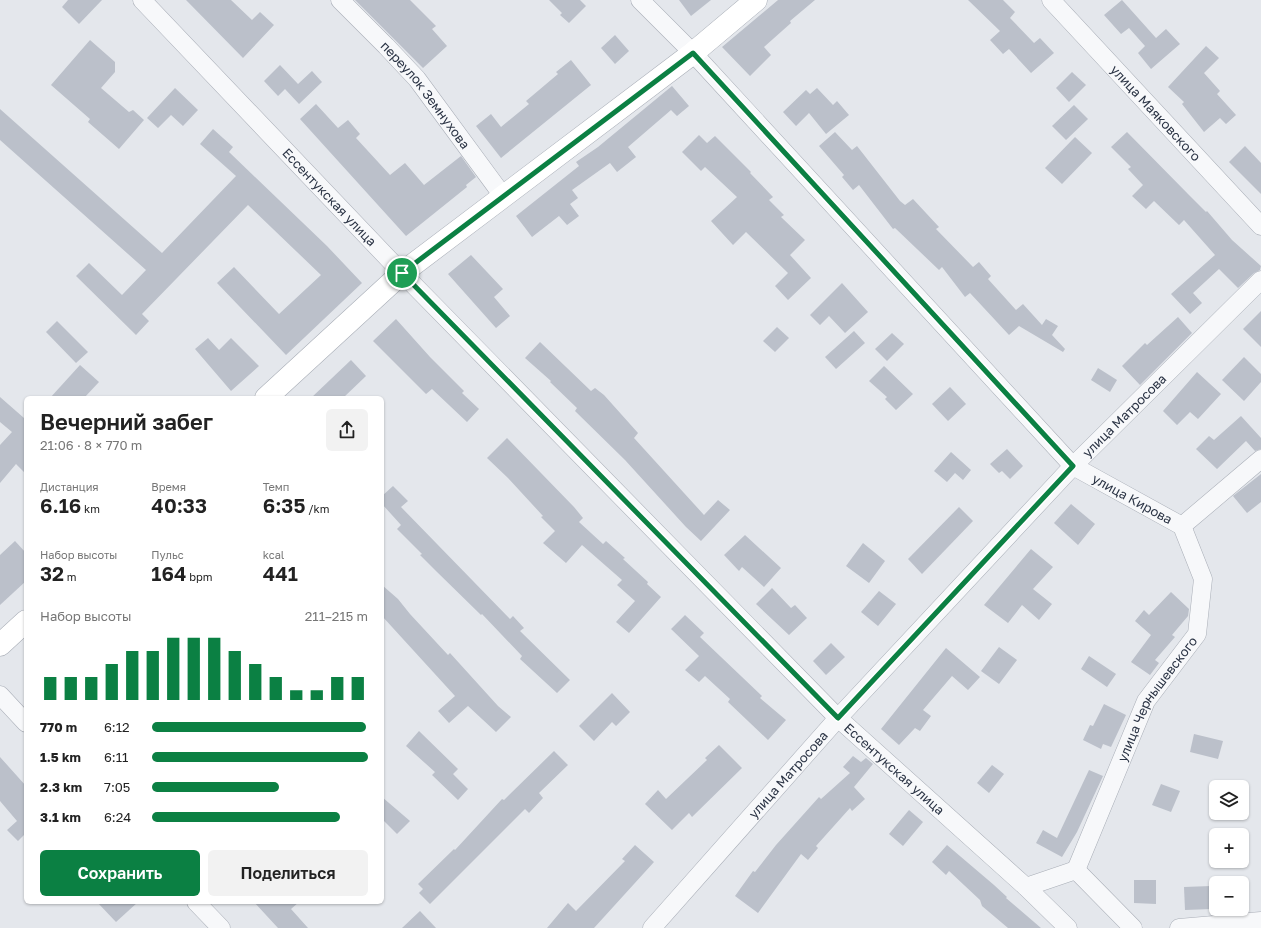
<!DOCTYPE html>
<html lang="ru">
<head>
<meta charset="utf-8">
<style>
	body { margin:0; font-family:"Golos Text",sans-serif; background:#f2f2f2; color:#222; height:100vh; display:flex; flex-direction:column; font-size:15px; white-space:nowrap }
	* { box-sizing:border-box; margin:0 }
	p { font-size:13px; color:#767676 }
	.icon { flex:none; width:22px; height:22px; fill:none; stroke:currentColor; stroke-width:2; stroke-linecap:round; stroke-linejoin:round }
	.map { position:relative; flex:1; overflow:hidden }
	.sheet { position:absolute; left:24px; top:396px; width:360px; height:508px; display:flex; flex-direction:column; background:#fff; border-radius:6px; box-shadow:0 1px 3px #0004 }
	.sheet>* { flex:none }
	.controls { position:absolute; left:1209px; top:780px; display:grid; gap:8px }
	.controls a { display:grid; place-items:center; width:40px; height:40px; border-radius:6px; background:#fff; box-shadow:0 1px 3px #0004; font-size:20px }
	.pin { position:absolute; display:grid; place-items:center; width:34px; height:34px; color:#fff; margin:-17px; border:2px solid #fff; border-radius:50%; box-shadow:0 1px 4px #0007 }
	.round { display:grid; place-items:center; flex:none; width:42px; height:42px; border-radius:6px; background:#f2f2f2 }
	.head { display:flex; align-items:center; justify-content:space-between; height:68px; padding:0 16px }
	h1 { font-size:22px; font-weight:600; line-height:30px }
	.figures { display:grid; grid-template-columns:repeat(3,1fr); gap:6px; height:68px; padding:4px 16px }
	.figures div { display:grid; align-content:center }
	.figures b { font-size:20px; font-weight:600 }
	.figures small { font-size:11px; font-weight:400 }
	.figures p { font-size:11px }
	.chart { height:112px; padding:8px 16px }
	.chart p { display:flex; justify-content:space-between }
	.chart svg { width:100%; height:72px; margin-top:4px; stroke:#0b8043; stroke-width:6 }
	.cta { display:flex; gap:8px; margin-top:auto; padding:8px 16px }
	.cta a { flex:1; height:46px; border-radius:6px; background:#0b8043; color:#fff; font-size:16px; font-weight:600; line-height:46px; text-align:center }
	.cta a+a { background:#f2f2f2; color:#222 }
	ul { padding:0 16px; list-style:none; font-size:13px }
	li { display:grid; grid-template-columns:64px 48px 1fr; align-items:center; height:30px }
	li i { height:10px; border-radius:5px; background:#0b8043 }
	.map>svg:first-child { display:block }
</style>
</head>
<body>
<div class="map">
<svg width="1261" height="928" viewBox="0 0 1261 928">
	<rect width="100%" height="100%" fill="#e4e7ec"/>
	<g fill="#bbc0ca">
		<polygon points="68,0 102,0 79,24 62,7"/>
		<polygon points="186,0 231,0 252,20 260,12 274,25 243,58"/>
		<polygon points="355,0 410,0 436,26 432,29 447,46 423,68"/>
		<polygon points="549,0 580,0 586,6 569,23 560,15 562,13"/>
		<polygon points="679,0 711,0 691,16"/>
		<polygon points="778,0 815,0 790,21 791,23 764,47 771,55 750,76 722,47"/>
		<polygon points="968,0 1003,0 1015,12 1010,18 1034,43 1040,38 1054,53 1031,73 1009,49 1003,54 990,40 1000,31"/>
		<polygon points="1122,0 1156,38 1166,29 1180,44 1151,69 1138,53 1145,46 1129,28 1121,34 1104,15"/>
		<polygon points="615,35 629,51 615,64 601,48"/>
		<polygon points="90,40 115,62 115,72 101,88 129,112 133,110 144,120 119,149 88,122 90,119 51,85"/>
		<polygon points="1206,46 1219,58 1204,73 1220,91 1217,94 1236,115 1226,124 1220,118 1204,132 1182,104 1184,102 1168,87"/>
		<polygon points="571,60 591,85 501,158 476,126 491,114 501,127 529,104 526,101 558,74 556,72"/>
		<polygon points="280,65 298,84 312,71 322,82 299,104 285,89 278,96 264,81"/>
		<polygon points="1072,72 1086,85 1069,102 1056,88"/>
		<polygon points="672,86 689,106 677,116 671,110 628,147 636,157 617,172 610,163 572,190 578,198 570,204 579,216 567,225 559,216 532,237 516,216 579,166 576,162 598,147"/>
		<polygon points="175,88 198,110 183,126 171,115 158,128 147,118"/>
		<polygon points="817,88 833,105 837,101 849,115 826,134 809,113 796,126 783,112 806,90 810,94"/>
		<polygon points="316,104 338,128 348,120 360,134 356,138 390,175 405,163 424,185 461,156 476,177 466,185 467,187 406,236 300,119"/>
		<polygon points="1074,105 1088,119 1066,140 1052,126"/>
		<polygon points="0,109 162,253 236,176 200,144 213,129 233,147 229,152 327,246 362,283 286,355 217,283 234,267 279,314 321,275 248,205 142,314 149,321 136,335 76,276 89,263 122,295 146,270 0,140"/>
		<polygon points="835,132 852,150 857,146 900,201 905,205 913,199 939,227 936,229 973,267 979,262 991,276 988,279 1016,310 1023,304 1042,325 1046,319 1058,326 1052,335 1065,349 1063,352 1019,326 1009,335 970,293 965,297 942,267 939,270 895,228 893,229 859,185 853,190 842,177 844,175 819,146"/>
		<polygon points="1127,132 1188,194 1206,212 1207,211 1232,240 1261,266 1260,270 1254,273 1238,288 1219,269 1193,293 1202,303 1190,314 1171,294 1215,255 1184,220 1179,225 1154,201 1146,209 1132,196 1143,185 1128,169 1131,167 1111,147"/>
		<polygon points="699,135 707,143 715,136 751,172 750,173 773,197 769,200 784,215 781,217 805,240 790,255 811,278 788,300 775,286 788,273 746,232 733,245 711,221 737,197 705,167 701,171 682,152"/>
		<polygon points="1075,137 1092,153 1062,184 1045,168"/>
		<polygon points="1245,146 1261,163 1261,194 1229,162"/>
		<polygon points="471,255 503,289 494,297 510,316 496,328 448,274"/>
		<polygon points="842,283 868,312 845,333 829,316 820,325 810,315"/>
		<polygon points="1261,311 1261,347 1243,329"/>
		<polygon points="1178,317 1192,333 1140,385 1122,366 1145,343 1147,345"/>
		<polygon points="396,319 430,357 464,391 462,393 479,409 467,422 432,389 426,394 373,341"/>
		<polygon points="57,321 88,352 76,363 46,332"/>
		<polygon points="777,327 789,338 775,352 763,341"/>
		<polygon points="854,331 865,343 836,369 825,357"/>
		<polygon points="892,333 904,344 887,361 875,349"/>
		<polygon points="208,338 219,350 231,338 259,366 231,391 195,349"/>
		<polygon points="540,342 591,391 595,388 604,395 638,433 634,438 704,515 718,500 730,510 701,541 686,527 625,460 575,411 577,408 550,382 551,381 525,358"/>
		<polygon points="1244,357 1261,374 1261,382 1244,401 1222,380"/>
		<polygon points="351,360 366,376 343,398 311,398"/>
		<polygon points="80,365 99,382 84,398 50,398"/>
		<polygon points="884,366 913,394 896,410 885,399 887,397 869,381"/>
		<polygon points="1098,368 1117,380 1110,392 1091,380"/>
		<polygon points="1197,372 1221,394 1198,419 1190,412 1177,425 1163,411"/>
		<polygon points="950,387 966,404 948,421 932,404"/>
		<polygon points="0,397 24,418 26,416 26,474 16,464 0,483 0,445 12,432 0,422"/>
		<polygon points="1241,416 1261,438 1261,449 1255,451 1246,441 1217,469 1196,449 1209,436 1214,440"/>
		<polygon points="507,438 574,507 583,518 579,522 603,544 606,541 625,558 623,559 648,582 647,584 661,597 629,633 616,622 635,601 617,585 622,580 582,545 566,563 543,543 555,531 541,517 543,516 508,478 487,458"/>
		<polygon points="1007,449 1023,466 1010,479 1002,471 999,473 990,464"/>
		<polygon points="951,452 971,470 963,480 955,473 947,482 934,471"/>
		<polygon points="1261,474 1261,502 1247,513 1233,496"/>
		<polygon points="393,486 408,501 401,507 510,619 513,616 524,628 520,631 570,680 557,693 520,659 522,656 482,614 481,615 436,571 420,555 422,554 397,529 401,525 382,504 382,496"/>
		<polygon points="1071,504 1095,524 1078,545 1054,523"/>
		<polygon points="959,507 973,521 922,574 908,559"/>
		<polygon points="745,535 781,568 764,587 742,567 739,571 724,555"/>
		<polygon points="15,541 26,553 26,581 0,605 0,555"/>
		<polygon points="863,543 885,561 869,583 846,566"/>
		<polygon points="1031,549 1053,567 1033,589 1052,604 1039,620 1022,605 1008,623 984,605"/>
		<polygon points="382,585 398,599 410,614 448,655 450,653 498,706 511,717 496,732 468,706 449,723 438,711 455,696 382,616"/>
		<polygon points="772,588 791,608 795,605 807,618 789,635 756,604"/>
		<polygon points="879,591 896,604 878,626 861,612"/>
		<polygon points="1171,592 1189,609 1188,616 1172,635 1175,637 1155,660 1159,663 1150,675 1131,662 1151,635 1135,621 1144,610 1149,615"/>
		<polygon points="685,615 704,633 700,637 762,696 760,698 786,720 768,740 728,702 730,699 705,676 699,682 685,670 699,656 671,629"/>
		<polygon points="831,643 845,657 826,675 813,661"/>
		<polygon points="999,647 1017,660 999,684 981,671"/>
		<polygon points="946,648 980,677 968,690 952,676 923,710 931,716 920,731 915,728 899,745 881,729"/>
		<polygon points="1089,656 1116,674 1107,687 1081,669"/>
		<polygon points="612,693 630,712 616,726 612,722 594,741 579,726"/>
		<polygon points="1104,704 1126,715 1111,747 1103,744 1101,749 1083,740 1090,725 1093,726"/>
		<polygon points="419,731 458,769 453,774 468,789 458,800 432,775 435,772 406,746"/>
		<polygon points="1194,734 1223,741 1218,759 1190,752"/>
		<polygon points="719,745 742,768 692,817 689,813 672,830 645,804 658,790 666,799 707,760 705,758"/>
		<polygon points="554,751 568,765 539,793 543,798 529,813 525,809 430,904 419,893 423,889 418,884 454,849 455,850 502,799 504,800"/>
		<polygon points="853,756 861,762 866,758 873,764 854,787 865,799 852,811 850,808 816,846 818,848 808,860 801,854 758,913 735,896 753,871 755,872 776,845 819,797 821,799 850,773 843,767"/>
		<polygon points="0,757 26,786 26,833 18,841 7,830 17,821 0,801"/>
		<polygon points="992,765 1004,774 989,793 977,783"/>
		<polygon points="1089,770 1103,776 1077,832 1062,857 1036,843 1043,830 1057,838"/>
		<polygon points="1161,784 1180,791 1171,812 1152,805"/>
		<polygon points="382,797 410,821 397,834 382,819"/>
		<polygon points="909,810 923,822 903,846 889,834"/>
		<polygon points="635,845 654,862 594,928 547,928 568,903 576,911 625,861 622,859"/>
		<polygon points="947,845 994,885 1007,897 1006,898 1041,928 1008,928 982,906 980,900 949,871 946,875 932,862"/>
		<polygon points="1134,880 1156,880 1156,904 1134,903"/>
		<polygon points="1211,886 1212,909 1185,910 1184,887"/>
		<polygon points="97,902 138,902 116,922"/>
		<polygon points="254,902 299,902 291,909 308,928 278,928"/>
		<polygon points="420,911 436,928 402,928"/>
	</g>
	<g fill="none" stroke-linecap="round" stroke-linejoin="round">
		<g stroke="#a9aeb7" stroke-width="19">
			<g id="street">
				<path id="s1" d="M142,0L402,273L838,718L1026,887L1068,928"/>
				<path id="s2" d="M340,0L386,46L417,79L503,196"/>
				<path id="s3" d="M640,0L693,53L1073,466L1182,526"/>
				<path id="s4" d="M1051,0L1261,226"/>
				<polyline points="1182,526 1261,459"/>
				<polyline points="0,695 26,723"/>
				<path id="s5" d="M1076,870L1146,701L1197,634L1203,579L1182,526"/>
				<polyline points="1026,887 1076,870 1133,928"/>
				<polyline points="196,902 221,928"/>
				<path id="s6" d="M652,928L838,718L1073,466L1261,280"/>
				<polyline points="1179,928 1261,921"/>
			</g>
		</g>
		<g stroke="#a9aeb7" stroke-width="23">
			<g id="secondary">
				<polyline points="266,398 402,273 693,53 756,0"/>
				<polyline points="0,645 26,621"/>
			</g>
		</g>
		<use href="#street" stroke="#f7f8fa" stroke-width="18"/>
		<use href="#secondary" stroke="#fff" stroke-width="22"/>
	</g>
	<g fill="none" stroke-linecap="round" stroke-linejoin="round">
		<g stroke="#fff" stroke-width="8">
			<polygon id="route" points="693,53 1073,466 838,718 402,273"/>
		</g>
		<use href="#route" stroke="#0b8043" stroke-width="5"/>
	</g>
	<g text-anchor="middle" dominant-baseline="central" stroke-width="3.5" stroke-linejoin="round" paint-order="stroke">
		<g font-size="13" fill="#2b3445" stroke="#f4f6f9">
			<text stroke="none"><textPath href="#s2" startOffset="128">переулок Земнухова</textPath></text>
			<text stroke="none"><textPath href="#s4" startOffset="154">улица Маяковского</textPath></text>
			<text stroke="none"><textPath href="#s1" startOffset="272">Ессентукская улица</textPath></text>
			<text stroke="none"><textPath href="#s6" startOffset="697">улица Матросова</textPath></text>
			<text stroke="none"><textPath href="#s3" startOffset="704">улица Кирова</textPath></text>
			<text stroke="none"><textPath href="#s5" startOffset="190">улица Чернышевского</textPath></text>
			<text stroke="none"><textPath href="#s1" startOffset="1076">Ессентукская улица</textPath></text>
			<text stroke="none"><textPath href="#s6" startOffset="205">улица Матросова</textPath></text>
		</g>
	</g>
</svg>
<div class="controls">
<a><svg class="icon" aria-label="layers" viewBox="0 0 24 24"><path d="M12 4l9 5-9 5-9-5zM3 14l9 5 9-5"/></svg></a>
<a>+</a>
<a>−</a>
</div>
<div class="pin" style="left:402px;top:273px;background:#1e9e55"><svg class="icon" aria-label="arrive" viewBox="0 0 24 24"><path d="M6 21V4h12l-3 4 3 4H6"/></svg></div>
<section class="sheet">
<div class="head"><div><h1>Вечерний забег</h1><p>21:06 · 8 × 770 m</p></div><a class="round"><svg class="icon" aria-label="share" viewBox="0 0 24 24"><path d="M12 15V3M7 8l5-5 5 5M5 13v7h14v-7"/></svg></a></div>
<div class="figures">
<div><p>Дистанция</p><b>6.16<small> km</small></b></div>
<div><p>Время</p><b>40:33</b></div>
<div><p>Темп</p><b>6:35<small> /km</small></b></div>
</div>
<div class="figures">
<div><p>Набор высоты</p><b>32<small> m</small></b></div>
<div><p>Пульс</p><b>164<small> bpm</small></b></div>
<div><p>kcal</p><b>441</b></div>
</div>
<div class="chart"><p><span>Набор высоты</span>211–215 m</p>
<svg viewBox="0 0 160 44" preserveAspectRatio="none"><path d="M5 44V30M15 44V30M25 44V30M35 44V22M45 44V14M55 44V14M65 44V6M75 44V6M85 44V6M95 44V14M105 44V22M115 44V30M125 44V38M135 44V38M145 44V30M155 44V30"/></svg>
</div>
<ul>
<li><b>770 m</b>6:12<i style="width:99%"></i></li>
<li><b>1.5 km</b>6:11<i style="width:100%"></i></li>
<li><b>2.3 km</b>7:05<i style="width:59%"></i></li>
<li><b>3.1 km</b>6:24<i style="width:87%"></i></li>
</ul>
<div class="cta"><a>Сохранить</a><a>Поделиться</a></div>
</section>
</div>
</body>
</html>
